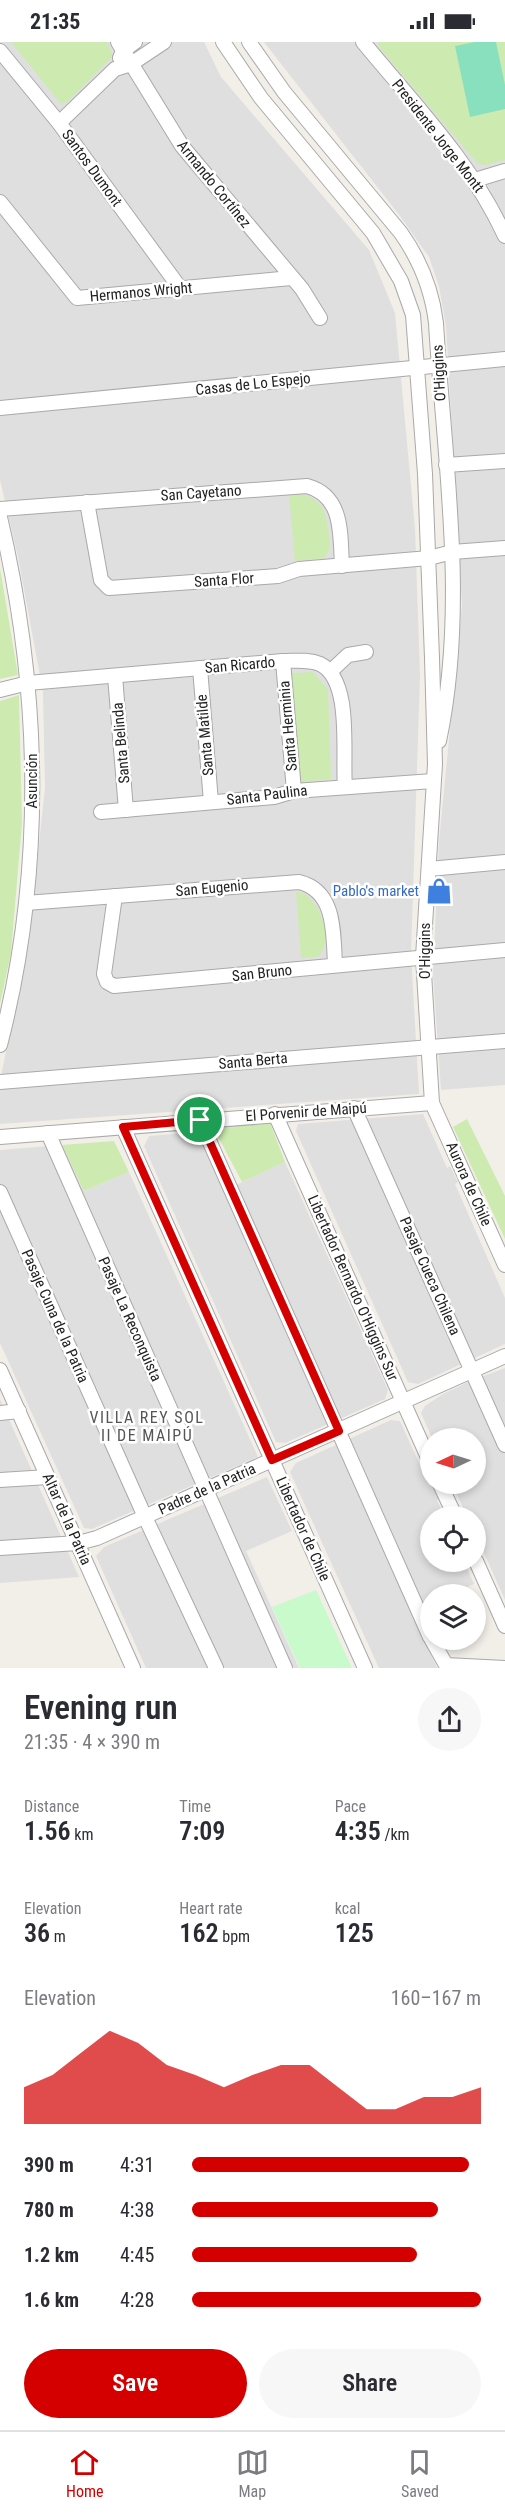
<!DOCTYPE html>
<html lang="en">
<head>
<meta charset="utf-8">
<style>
	body { margin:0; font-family:"Roboto Condensed",sans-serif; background:#f7f7f7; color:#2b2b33; height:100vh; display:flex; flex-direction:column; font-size:22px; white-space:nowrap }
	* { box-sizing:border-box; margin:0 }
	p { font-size:20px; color:#7c7c81 }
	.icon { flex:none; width:33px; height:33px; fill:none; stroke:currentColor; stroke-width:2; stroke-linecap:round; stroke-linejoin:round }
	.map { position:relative; height:1626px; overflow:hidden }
	.side { display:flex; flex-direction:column; background:#fff; flex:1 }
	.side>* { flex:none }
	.needle { width:39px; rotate:266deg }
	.controls { position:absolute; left:420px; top:1386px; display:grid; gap:12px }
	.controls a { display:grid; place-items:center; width:66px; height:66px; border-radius:50%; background:#fff; box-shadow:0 3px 9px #0003; font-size:30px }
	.pin { position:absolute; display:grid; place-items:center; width:51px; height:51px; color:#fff; margin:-26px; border:3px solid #fff; border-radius:50%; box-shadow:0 2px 6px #0007 }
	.round { display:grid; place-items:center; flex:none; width:63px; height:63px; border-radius:32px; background:#f7f7f7 }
	.overview { display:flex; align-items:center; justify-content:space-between; height:102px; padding:0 24px }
	h1 { font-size:33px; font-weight:600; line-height:45px }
	.metrics { display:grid; grid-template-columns:repeat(3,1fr); gap:9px; height:102px; padding:6px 24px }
	.metrics div { display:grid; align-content:center }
	.metrics b { font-size:26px; font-weight:600 }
	.metrics small { font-size:16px; font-weight:400 }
	.metrics p { font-size:16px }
	.chart { height:168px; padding:12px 24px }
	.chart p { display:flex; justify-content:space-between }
	.chart svg { width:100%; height:108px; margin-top:6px; fill:#d40000; opacity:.7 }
	.button { display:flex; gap:12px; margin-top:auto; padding:12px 24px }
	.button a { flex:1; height:69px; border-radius:36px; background:#d40000; color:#fff; font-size:24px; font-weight:600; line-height:69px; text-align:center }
	.button a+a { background:#f7f7f7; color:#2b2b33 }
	ul { padding:0 24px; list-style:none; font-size:20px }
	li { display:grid; grid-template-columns:96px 72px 1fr; align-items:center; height:45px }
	li i { height:15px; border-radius:8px; background:#d40000 }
	.status { display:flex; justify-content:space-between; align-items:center; height:42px; padding:0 30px; background:#fff; direction:ltr }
	.status svg { height:16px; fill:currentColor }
	.menu { display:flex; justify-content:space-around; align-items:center; height:84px; border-top:2px solid #e1e1e2; background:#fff; font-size:16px; color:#7c7c81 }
	.menu a { display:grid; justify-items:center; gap:3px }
	.menu .current { color:#d40000 }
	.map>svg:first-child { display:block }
</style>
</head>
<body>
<div class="status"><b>21:35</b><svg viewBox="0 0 49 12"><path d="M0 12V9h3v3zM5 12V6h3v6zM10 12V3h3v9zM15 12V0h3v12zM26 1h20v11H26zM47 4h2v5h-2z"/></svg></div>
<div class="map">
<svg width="505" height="1626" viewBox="0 0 505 1626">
	<rect width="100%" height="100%" fill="#f2efe9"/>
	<g fill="#e0dfdf">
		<polygon points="0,0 204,0 221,35 369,208 395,271 415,487 420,634 411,912 419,1052 0,1082 0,1039 29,895 45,746 43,650 18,515 0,438"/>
		<polygon points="264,0 505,0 505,1043 441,1048 433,932 439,800 462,563 446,284 439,244 429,215 400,174"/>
		<polygon points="423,1072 447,1126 450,1124 458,1140 455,1142 505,1256 505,1302 418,1342 408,1340 296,1089 298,1082"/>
		<polygon points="199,1090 225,1148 285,1120 388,1348 385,1357 285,1401 276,1400 144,1104 149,1094"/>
		<polygon points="62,1103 84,1149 129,1130 258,1415 92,1487 84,1486 0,1301 0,1108"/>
		<polygon points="505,1326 505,1558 476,1493 476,1474 467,1474 452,1442 476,1442 476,1396 432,1396 421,1371 425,1364 443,1352 468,1340"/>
		<polygon points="0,1357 79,1535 0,1541"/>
		<polygon points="391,1378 400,1379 429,1443 434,1442 441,1456 437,1458 444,1474 430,1474 430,1520 464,1520 474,1542 450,1552 430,1552 430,1561 412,1570 437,1626 379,1626 290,1430 296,1421"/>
		<polygon points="267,1435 292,1489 246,1509 299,1626 146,1626 96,1514 104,1505"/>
	</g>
	<g fill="#cdebb0">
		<polygon points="11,0 107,0 113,14 67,60 61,62"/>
		<polygon points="378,0 505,0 505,118 486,123 478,122 380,6"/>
		<path d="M299,452C323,455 327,472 329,494C330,503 331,509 324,516L295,519L289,453Z"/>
		<polygon points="0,526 18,633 0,637"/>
		<polygon points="313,630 328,648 331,737 299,740 291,631"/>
		<polygon points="19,653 22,781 11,911 0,962 0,659"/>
		<path d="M296,850C320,850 336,904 317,915L301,916Z"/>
		<polygon points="467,1077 505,1154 505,1197 453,1085"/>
		<polygon points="270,1081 285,1120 242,1140 214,1087"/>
		<polygon points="114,1099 129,1130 84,1149 62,1103"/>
	</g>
	<polygon fill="#c8facc" points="316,1548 352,1626 300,1626 272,1565"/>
	<polygon fill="#88e0be" points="475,0 496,0 505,43 505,67 470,75 455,4"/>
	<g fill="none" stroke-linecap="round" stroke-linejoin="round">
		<g stroke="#a9a9a9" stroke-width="16">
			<g id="street">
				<polyline points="118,0 182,104 302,247 320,276"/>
				<polyline points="223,0 261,56 373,191 401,239 413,273 425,432 432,616 435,722 423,915 432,1061 505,1223"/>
				<path d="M249,0L284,50L401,191C420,218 432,248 436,281C444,419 468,562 439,699"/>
				<path d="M363,0C414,62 471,120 505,194"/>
				<polyline points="0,9 59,81 180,246"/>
				<polyline points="120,16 123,9 135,0"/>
				<polyline points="59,81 115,27 131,22 164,0"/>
				<polyline points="475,138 505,129"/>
				<polyline points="0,160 77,256 291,236"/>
				<polyline points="0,366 505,317"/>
				<polyline points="446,423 505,419"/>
				<polyline points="87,460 101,538 109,546 278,534 299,527 429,516 452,510 505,506"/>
				<path d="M0,467L307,444C344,454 340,493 342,524"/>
				<path d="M0,475C41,649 45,829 0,1003"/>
				<polyline points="283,619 294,749"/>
				<polyline points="200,626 211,760"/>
				<polyline points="330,630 348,613 366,610"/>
				<polyline points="115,634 126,768"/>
				<path d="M0,648L28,641L283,619C295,619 308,617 320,622C353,638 342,713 345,745"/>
				<polyline points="101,770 274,755 294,749 433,739"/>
				<polyline points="429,827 505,820"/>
				<polyline points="115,854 104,932 107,940 114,944 505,908"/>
				<path d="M26,861L299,840C336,849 333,891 335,922"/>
				<polyline points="0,1040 505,999"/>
				<polyline points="354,1066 505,1403"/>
				<polyline points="275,1072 430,1420"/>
				<polyline points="200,1078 430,1595"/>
				<polyline points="123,1085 365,1626"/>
				<polyline points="48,1091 285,1626"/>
				<polyline points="0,1095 432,1061"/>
				<polyline points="0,1150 145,1475 216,1626"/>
				<polyline points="0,1328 133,1626"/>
				<polyline points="0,1371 19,1369"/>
				<polyline points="0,1438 48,1435"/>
				<polyline points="440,1442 455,1474"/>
				<polyline points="0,1506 78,1501 97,1496 505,1314"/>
				<polyline points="476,1519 505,1584"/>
				<polyline points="432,1598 446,1623 505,1626"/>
			</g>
		</g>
		<use href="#street" stroke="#fff" stroke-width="14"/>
	</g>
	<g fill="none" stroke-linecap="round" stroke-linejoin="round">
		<g stroke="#fff" stroke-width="12">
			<polygon id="route" points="200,1078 339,1389 272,1418 123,1085"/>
		</g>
		<use href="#route" stroke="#d40000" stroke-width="8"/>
	</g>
	<defs>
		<g id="shop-bare" transform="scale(2.07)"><path d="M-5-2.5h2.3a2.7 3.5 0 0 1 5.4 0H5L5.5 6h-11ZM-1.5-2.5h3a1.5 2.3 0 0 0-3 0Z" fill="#3f7fe0" stroke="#fff" stroke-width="2.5" paint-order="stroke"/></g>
	</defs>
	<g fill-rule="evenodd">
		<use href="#shop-bare" x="439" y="849"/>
	</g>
	<g text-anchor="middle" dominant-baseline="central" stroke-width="5" stroke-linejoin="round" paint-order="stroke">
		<g font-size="15" fill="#222" stroke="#fff">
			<text transform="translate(438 94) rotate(52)">Presidente Jorge Montt</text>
			<text transform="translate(92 126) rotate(54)">Santos Dumont</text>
			<text transform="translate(214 142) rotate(51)">Armando Cortínez</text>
			<text transform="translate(141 250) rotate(-5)">Hermanos Wright</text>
			<text transform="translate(439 331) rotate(-93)">O'Higgins</text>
			<text transform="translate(253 342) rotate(-6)">Casas de Lo Espejo</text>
			<text transform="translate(201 451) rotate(-4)">San Cayetano</text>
			<text transform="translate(224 538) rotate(-4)">Santa Flor</text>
			<text transform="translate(240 623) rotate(-5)">San Ricardo</text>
			<text transform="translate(288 684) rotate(-95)">Santa Herminia</text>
			<text transform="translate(205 693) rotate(-95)">Santa Matilde</text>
			<text transform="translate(121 701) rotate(-95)">Santa Belinda</text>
			<text transform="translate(32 739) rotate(-90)">Asunción</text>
			<text transform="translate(267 753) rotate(-7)">Santa Paulina</text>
			<text transform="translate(212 846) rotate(-5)">San Eugenio</text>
			<text transform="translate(425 909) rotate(-90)">O'Higgins</text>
			<text transform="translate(262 931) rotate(-6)">San Bruno</text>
			<text transform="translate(253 1019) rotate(-5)">Santa Berta</text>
			<text transform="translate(306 1070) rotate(-4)">El Porvenir de Maipú</text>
			<text transform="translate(469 1142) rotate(66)">Aurora de Chile</text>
			<text transform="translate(430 1234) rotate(66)">Pasaje Cueca Chilena</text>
			<text transform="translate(353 1246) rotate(66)">Libertador Bernardo O'Higgins Sur</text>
			<text transform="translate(55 1274) rotate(66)">Pasaje Cuna de la Patria</text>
			<text transform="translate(130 1277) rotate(66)">Pasaje La Reconquista</text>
			<text transform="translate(207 1447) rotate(-24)">Padre de la Patria</text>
			<text transform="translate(67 1477) rotate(66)">Altar de la Patria</text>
			<text transform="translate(303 1487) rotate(66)">Libertador de Chile</text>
		</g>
		<g font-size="15" fill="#366cbe" stroke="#fff" text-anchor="end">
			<text x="419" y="849">Pablo's market</text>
		</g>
		<g font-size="16" letter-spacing="1.5" fill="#555" stroke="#fff">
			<text x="147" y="1375">VILLA REY SOL<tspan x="147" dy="18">II DE MAIPÚ</tspan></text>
		</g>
	</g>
</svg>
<div class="controls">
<a><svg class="needle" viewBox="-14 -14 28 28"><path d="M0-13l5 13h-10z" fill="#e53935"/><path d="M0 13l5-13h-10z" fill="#7c7c81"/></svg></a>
<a><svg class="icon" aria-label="locate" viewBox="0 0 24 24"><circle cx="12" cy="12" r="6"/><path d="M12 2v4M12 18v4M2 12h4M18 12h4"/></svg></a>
<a><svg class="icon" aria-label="layers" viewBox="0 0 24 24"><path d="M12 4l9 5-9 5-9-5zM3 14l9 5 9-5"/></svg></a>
</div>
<div class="pin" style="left:200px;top:1078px;background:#1e9e55"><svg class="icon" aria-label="arrive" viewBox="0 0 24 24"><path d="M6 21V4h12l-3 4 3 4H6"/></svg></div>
</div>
<section class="side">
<div class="overview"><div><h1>Evening run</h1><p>21:35 · 4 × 390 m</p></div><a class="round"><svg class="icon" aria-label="share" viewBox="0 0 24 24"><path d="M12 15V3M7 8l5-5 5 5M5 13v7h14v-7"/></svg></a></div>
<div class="metrics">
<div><p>Distance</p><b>1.56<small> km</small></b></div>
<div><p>Time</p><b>7:09</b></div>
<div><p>Pace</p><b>4:35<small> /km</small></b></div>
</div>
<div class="metrics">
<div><p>Elevation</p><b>36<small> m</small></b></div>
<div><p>Heart rate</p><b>162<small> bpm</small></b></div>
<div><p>kcal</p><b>125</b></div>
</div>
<div class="chart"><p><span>Elevation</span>160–167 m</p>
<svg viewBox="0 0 160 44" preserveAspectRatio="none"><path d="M0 44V29L10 24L20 15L30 6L40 11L50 20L60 24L70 29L80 24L90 20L100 20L110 29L120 38L130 38L140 33L150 33L160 29V44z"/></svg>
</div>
<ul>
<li><b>390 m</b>4:31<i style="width:96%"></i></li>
<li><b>780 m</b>4:38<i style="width:85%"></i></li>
<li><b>1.2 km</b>4:45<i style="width:78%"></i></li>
<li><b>1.6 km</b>4:28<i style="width:100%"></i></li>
</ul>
<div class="button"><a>Save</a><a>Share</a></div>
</section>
<nav class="menu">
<a class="current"><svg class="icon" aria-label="home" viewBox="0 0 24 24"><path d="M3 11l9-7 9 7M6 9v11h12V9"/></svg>Home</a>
<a><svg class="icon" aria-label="map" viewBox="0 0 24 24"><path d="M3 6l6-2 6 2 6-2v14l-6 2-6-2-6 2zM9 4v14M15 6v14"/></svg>Map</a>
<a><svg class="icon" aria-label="saved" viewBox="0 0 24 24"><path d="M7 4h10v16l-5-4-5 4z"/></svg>Saved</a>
</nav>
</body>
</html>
